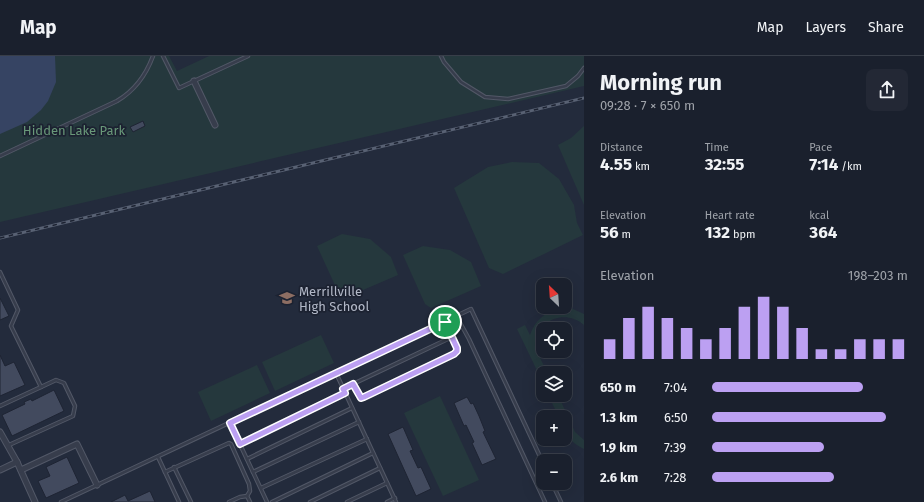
<!DOCTYPE html>
<html lang="en">
<head>
<meta charset="utf-8">
<style>
	body { margin:0; font-family:"Fira Sans",sans-serif; background:#232835; color:#f1f3f6; height:100vh; display:flex; flex-direction:column; font-size:15px; white-space:nowrap }
	* { box-sizing:border-box; margin:0 }
	p { font-size:13px; color:#9fa3aa }
	.icon { flex:none; width:22px; height:22px; fill:none; stroke:currentColor; stroke-width:2; stroke-linecap:round; stroke-linejoin:round }
	.map { position:relative; flex:1; overflow:hidden }
	.panel { display:flex; flex-direction:column; background:#1a202d; width:340px }
	.panel>* { flex:none }
	.needle { width:26px; rotate:335deg }
	.fabs { position:absolute; left:536px; top:222px; display:grid; gap:8px }
	.fabs a { display:grid; place-items:center; width:36px; height:36px; border-radius:8px; background:#1a202d; box-shadow:0 4px 16px #0002,0 0 0 1px #383e49; font-size:20px }
	.pin { position:absolute; display:grid; place-items:center; width:34px; height:34px; color:#fff; margin:-17px; border:2px solid #fff; border-radius:50%; box-shadow:0 1px 4px #0007 }
	.round { display:grid; place-items:center; flex:none; width:42px; height:42px; border-radius:8px; background:#232835 }
	.overview { display:flex; align-items:center; justify-content:space-between; height:68px; padding:0 16px }
	h1 { font-size:22px; font-weight:700; line-height:30px }
	.metrics { display:grid; grid-template-columns:repeat(3,1fr); gap:6px; height:68px; padding:4px 16px }
	.metrics div { display:grid; align-content:center }
	.metrics b { font-size:17px; font-weight:700 }
	.metrics small { font-size:11px; font-weight:400 }
	.metrics p { font-size:11px }
	.chart { height:112px; padding:8px 16px }
	.chart p { display:flex; justify-content:space-between }
	.chart svg { width:100%; height:72px; margin-top:4px; stroke:#bca0f2; stroke-width:6 }
	ul { padding:0 16px; list-style:none; font-size:13px }
	li { display:grid; grid-template-columns:64px 48px 1fr; align-items:center; height:30px }
	li i { height:10px; border-radius:5px; background:#bca0f2 }
	header { display:flex; align-items:center; gap:24px; box-sizing:border-box; height:56px; padding:0 20px; background:#1a202d; border-bottom:1px solid #383e49 }
	header strong { font-size:19px }
	nav { display:flex; gap:22px; margin-inline-start:auto; font-size:14px }
	main { display:flex; flex:1; min-height:0 }
	.map>svg:first-child { display:block }
</style>
</head>
<body>
<header>
<strong>Map</strong>
<nav><a>Map</a><a>Layers</a><a>Share</a></nav>
</header>
<main>
<div class="map">
<svg width="584" height="446" viewBox="0 0 584 446">
	<rect width="100%" height="100%" fill="#232b3c"/>
	<g fill="#25383d">
		<polygon points="0,0 169,0 177,15 209,0 584,0 584,30 0,166"/>
		<polygon points="584,70 584,149 558,89 571,82"/>
		<polygon points="512,106 539,107 559,123 574,149 577,167 583,179 503,218 489,212 454,132 488,111"/>
		<polygon points="342,178 370,183 391,201 398,219 349,240 339,238 317,190"/>
		<polygon points="423,190 450,194 471,206 481,230 431,252 425,248 403,199"/>
		<path d="M561,252L573,253L584,258V269C566,253 537,263 537,288C537,298 543,308 548,317H543V327L517,273L525,269L530,279C535,264 545,256 561,252Z"/>
		<polygon points="321,279 334,307 275,335 262,306"/>
		<polygon points="257,309 270,337 211,365 198,336"/>
		<path d="M548,339H558L575,376L584,384V393C568,385 565,378 565,361H559Z"/>
		<polygon points="440,340 479,424 443,440 404,357"/>
	</g>
	<polygon fill="#364463" points="0,0 55,0 56,26 48,45 41,54 27,66 0,78"/>
	<g fill="#424a5e" stroke="#1e2433">
		<polygon points="143,65 145,70 133,76 130,71"/>
		<polygon points="0,242 9,260 0,264"/>
		<polygon points="0,299 5,310 14,306 25,329 0,340"/>
		<polygon points="54,334 64,355 12,380 2,359 25,348 24,346 31,343 32,345"/>
		<polygon points="467,341 471,348 473,347 479,360 485,375 483,376 496,403 482,409 472,387 474,386 466,369 464,370 454,347"/>
		<polygon points="403,371 413,394 410,395 418,412 421,411 431,433 416,440 388,378"/>
		<polygon points="67,401 79,427 46,442 38,425 50,420 46,411"/>
		<polygon points="150,435 155,446 111,446 125,439 128,445"/>
	</g>
	<g fill="none" stroke-linecap="round" stroke-linejoin="round">
		<g stroke="#525867" stroke-width="4.5">
			<g id="lane">
				<polyline points="163,0 179,32 248,0"/>
				<polyline points="441,0 444,6 461,26 485,41 508,43 566,30 578,20 584,12"/>
				<path d="M0,100L117,45C134,35 146,19 153,0"/>
				<polyline points="0,216 18,254 11,270 41,331 0,350"/>
				<polyline points="457,261 469,283 545,446"/>
				<polyline points="445,267 452,282"/>
				<polyline points="336,317 396,446"/>
				<polyline points="343,333 353,328 450,282 452,282 457,292 457,295 454,298 364,341 361,342 353,328"/>
				<polyline points="230,367 267,446"/>
				<polyline points="240,388 345,337"/>
				<polyline points="9,389 73,360 75,350 64,327 56,324 41,331"/>
				<polyline points="158,401 179,446"/>
				<polyline points="247,403 352,352"/>
				<polyline points="174,411 191,446"/>
				<polyline points="165,416 229,387 231,388 249,428 250,435 247,440 250,446"/>
				<polyline points="253,416 359,366"/>
				<polyline points="552,427 561,446"/>
				<polyline points="261,432 367,383"/>
				<polyline points="61,446 471,253 543,407"/>
				<polyline points="229,446 240,441 247,440"/>
				<polyline points="272,446 373,397"/>
				<polyline points="310,446 380,412"/>
				<polyline points="347,446 387,427"/>
				<polyline points="387,446 395,442"/>
			</g>
		</g>
		<g stroke="#525867" stroke-width="7">
			<g id="street">
				<polyline points="194,25 215,69"/>
				<polyline points="0,376 17,406 35,446"/>
				<polyline points="0,414 17,406"/>
				<polyline points="21,414 77,388 97,429"/>
			</g>
		</g>
		<use href="#lane" stroke="#373d4c" stroke-width="2.5"/>
		<use href="#street" stroke="#373d4c" stroke-width="5"/>
		<g stroke="#586173" stroke-width="3">
			<polyline id="rail" points="0,182 584,42"/>
		</g>
		<use href="#rail" stroke="#1c2231" stroke-width="1.5" stroke-dasharray="4.5" stroke-linecap="butt"/>
	</g>
	<g fill="none" stroke-linecap="round" stroke-linejoin="round">
		<g stroke="#fff" stroke-width="8">
			<polygon id="route" points="445,266 457,292 457,295 454,298 364,341 361,342 353,328 343,333 345,337 240,388 230,367"/>
		</g>
		<use href="#route" stroke="#bca0f2" stroke-width="5"/>
	</g>
	<defs>
		<g id="school-bare" transform="scale(1.2)"><path d="M0-5L7-2L0 1L-7-2ZM-4 1L0 2.5L4 1V4Q0 6-4 4Z" fill="#8d6e63" stroke="#1c2231" stroke-width="2.5" paint-order="stroke"/></g>
	</defs>
	<g fill-rule="evenodd">
		<use href="#school-bare" x="287" y="242"/>
	</g>
	<g text-anchor="middle" dominant-baseline="central" stroke-width="3.5" stroke-linejoin="round" paint-order="stroke">
		<g font-size="13" fill="#699879" stroke="#1c2231">
			<text x="74" y="74">Hidden Lake Park</text>
		</g>
		<g font-size="13" fill="#b2b8c7" stroke="#1c2231" text-anchor="start">
			<text x="299" y="235">Merrillville<tspan x="299" dy="15">High School</tspan></text>
		</g>
	</g>
</svg>
<div class="fabs">
<a><svg class="needle" viewBox="-14 -14 28 28"><path d="M0-13l5 13h-10z" fill="#e53935"/><path d="M0 13l5-13h-10z" fill="#9fa3aa"/></svg></a>
<a><svg class="icon" aria-label="locate" viewBox="0 0 24 24"><circle cx="12" cy="12" r="6"/><path d="M12 2v4M12 18v4M2 12h4M18 12h4"/></svg></a>
<a><svg class="icon" aria-label="layers" viewBox="0 0 24 24"><path d="M12 4l9 5-9 5-9-5zM3 14l9 5 9-5"/></svg></a>
<a>+</a>
<a>−</a>
</div>
<div class="pin" style="left:445px;top:266px;background:#1e9e55"><svg class="icon" aria-label="arrive" viewBox="0 0 24 24"><path d="M6 21V4h12l-3 4 3 4H6"/></svg></div>
</div>
<section class="panel">
<div class="overview"><div><h1>Morning run</h1><p>09:28 · 7 × 650 m</p></div><a class="round"><svg class="icon" aria-label="share" viewBox="0 0 24 24"><path d="M12 15V3M7 8l5-5 5 5M5 13v7h14v-7"/></svg></a></div>
<div class="metrics">
<div><p>Distance</p><b>4.55<small> km</small></b></div>
<div><p>Time</p><b>32:55</b></div>
<div><p>Pace</p><b>7:14<small> /km</small></b></div>
</div>
<div class="metrics">
<div><p>Elevation</p><b>56<small> m</small></b></div>
<div><p>Heart rate</p><b>132<small> bpm</small></b></div>
<div><p>kcal</p><b>364</b></div>
</div>
<div class="chart"><p><span>Elevation</span>198–203 m</p>
<svg viewBox="0 0 160 44" preserveAspectRatio="none"><path d="M5 44V32M15 44V19M25 44V12M35 44V19M45 44V25M55 44V32M65 44V25M75 44V12M85 44V6M95 44V12M105 44V25M115 44V38M125 44V38M135 44V32M145 44V32M155 44V32"/></svg>
</div>
<ul>
<li><b>650 m</b>7:04<i style="width:77%"></i></li>
<li><b>1.3 km</b>6:50<i style="width:89%"></i></li>
<li><b>1.9 km</b>7:39<i style="width:57%"></i></li>
<li><b>2.6 km</b>7:28<i style="width:62%"></i></li>
</ul>
</section>
</main>
</body>
</html>
